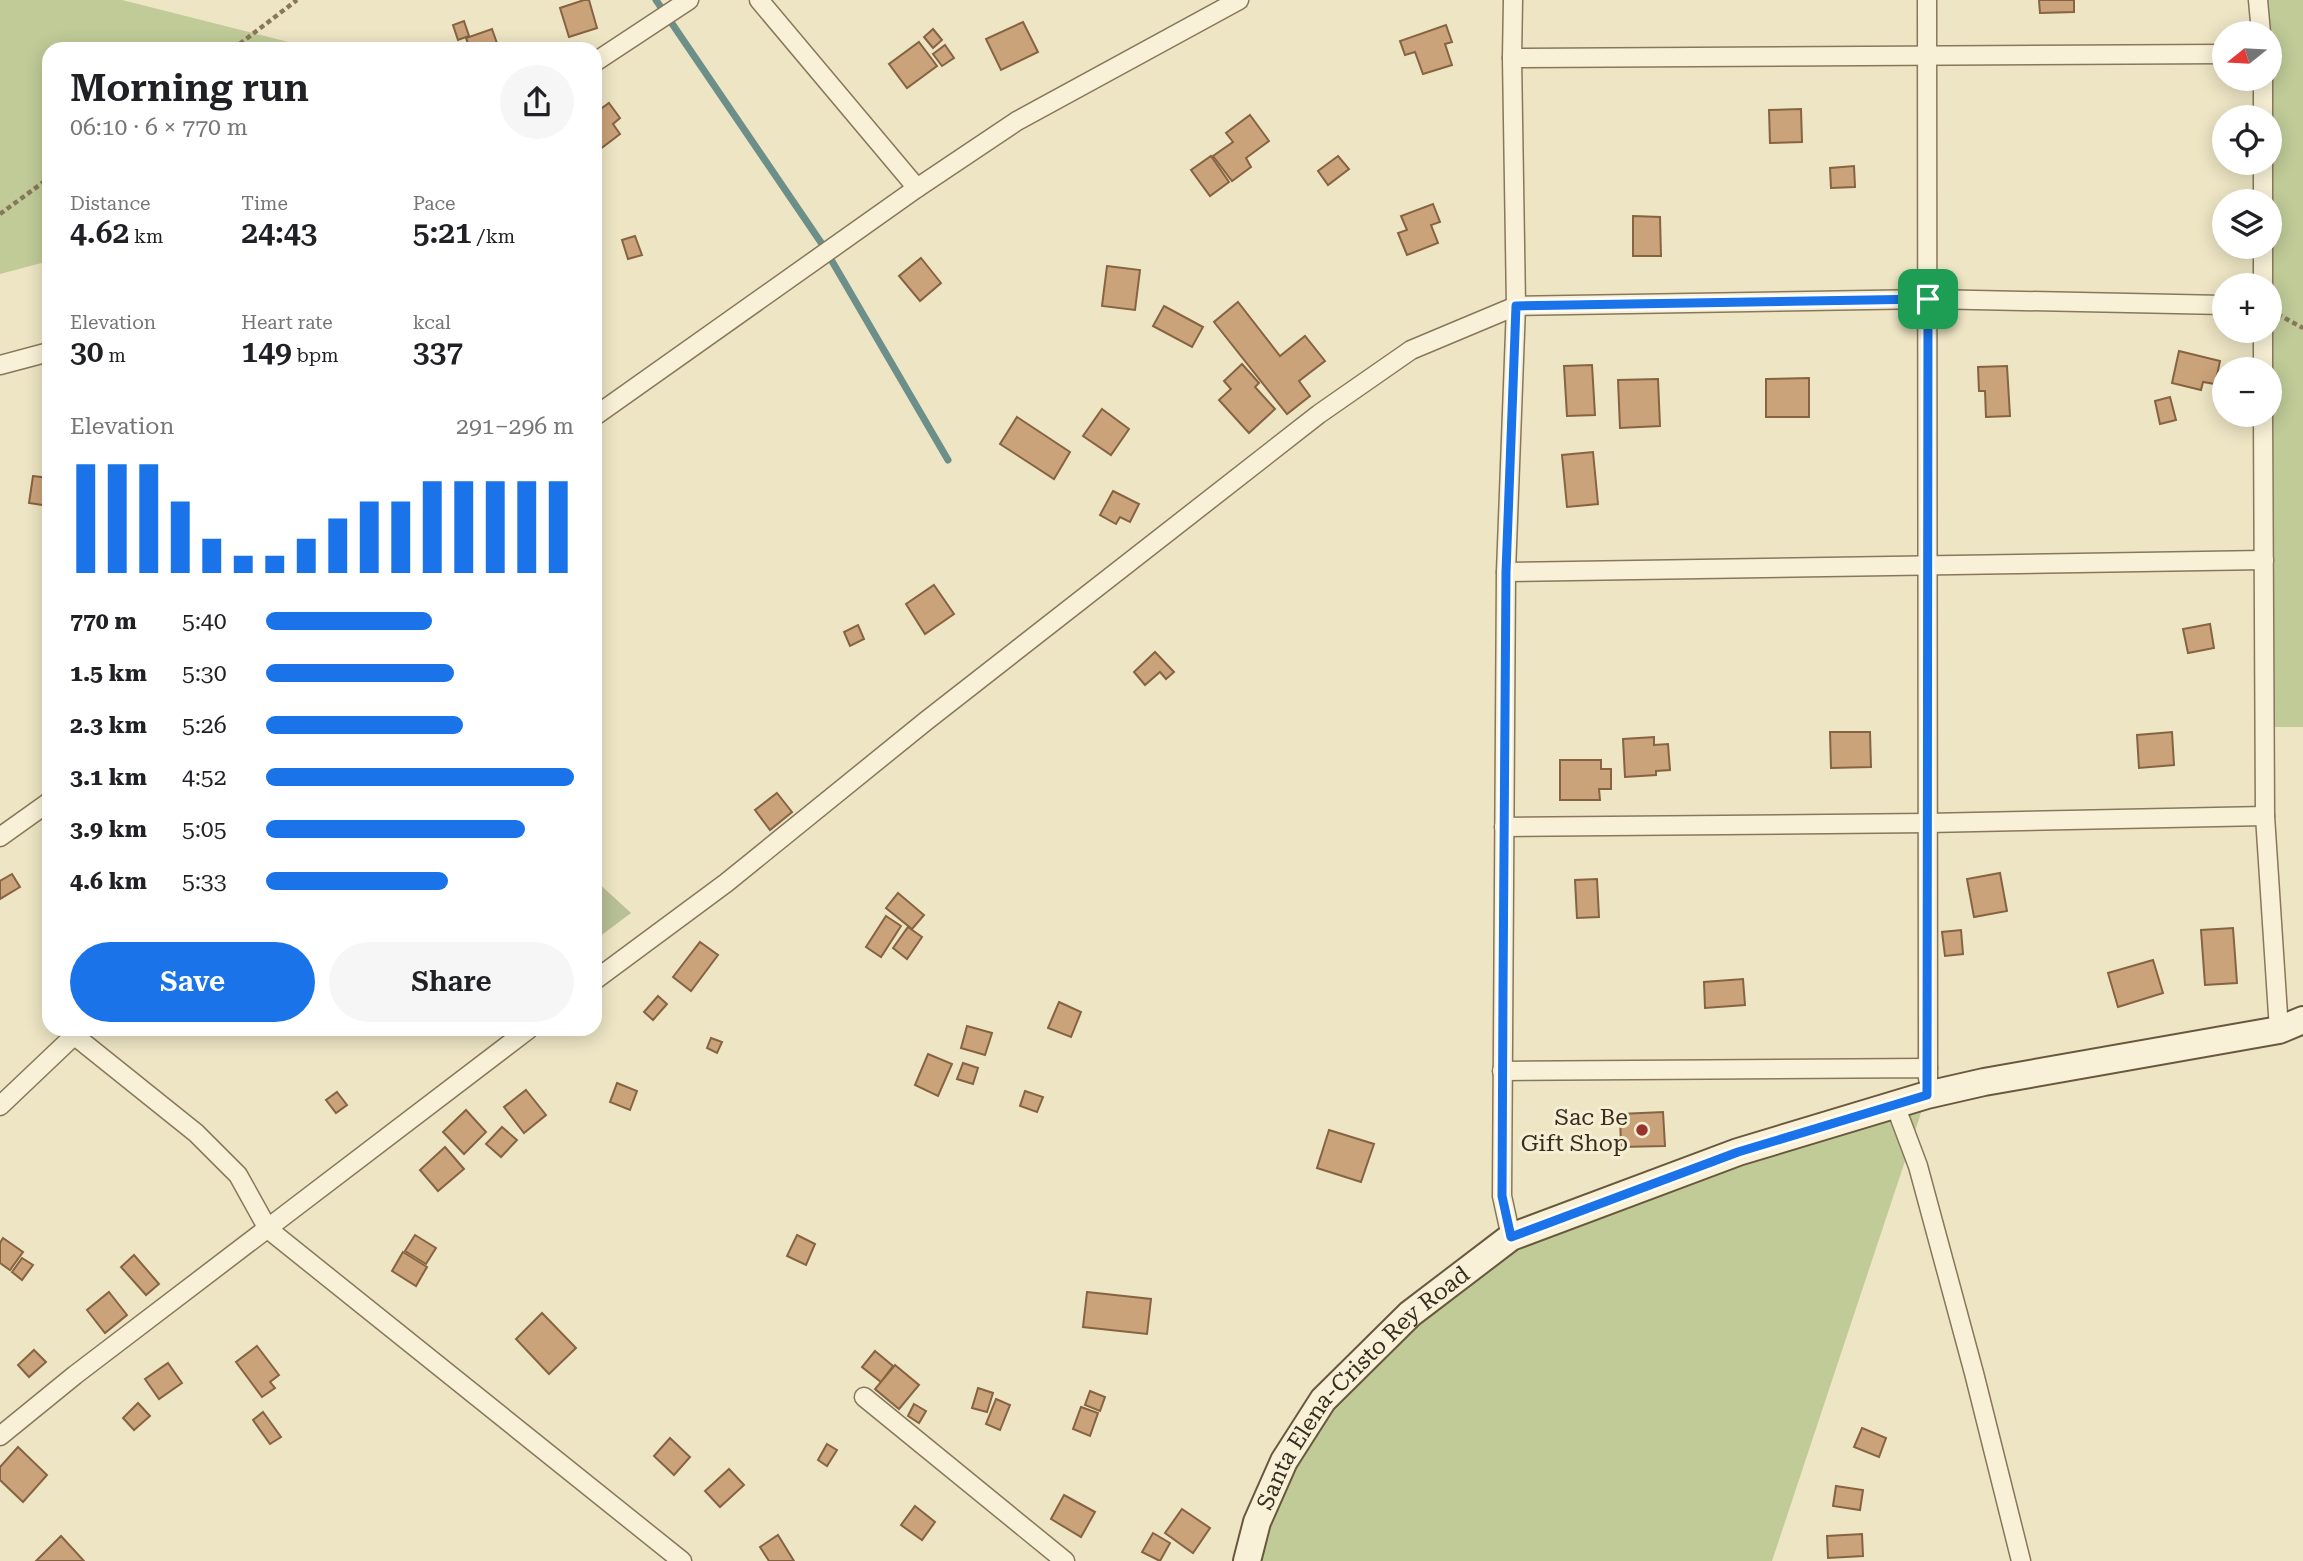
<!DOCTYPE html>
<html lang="en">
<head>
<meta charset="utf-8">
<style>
	body { margin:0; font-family:"Roboto Serif",serif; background:#f6f6f6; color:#202124; height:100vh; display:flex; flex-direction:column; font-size:26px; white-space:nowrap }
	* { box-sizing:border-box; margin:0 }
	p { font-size:23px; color:#757577 }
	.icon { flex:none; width:38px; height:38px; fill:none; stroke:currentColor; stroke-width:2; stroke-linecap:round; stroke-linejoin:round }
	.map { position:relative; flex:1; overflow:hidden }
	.side { position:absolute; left:42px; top:42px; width:560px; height:994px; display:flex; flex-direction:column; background:#fff; border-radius:21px; box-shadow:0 4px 18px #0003 }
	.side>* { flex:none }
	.needle { width:46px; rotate:252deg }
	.controls { position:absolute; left:2212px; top:21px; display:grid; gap:14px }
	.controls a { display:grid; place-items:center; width:70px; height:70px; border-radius:50%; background:#fff; box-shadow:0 4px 18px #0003; font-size:35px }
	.pin { position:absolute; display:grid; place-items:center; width:60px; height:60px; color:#fff; margin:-30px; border-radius:14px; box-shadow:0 4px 10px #0006 }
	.round { display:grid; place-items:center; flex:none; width:74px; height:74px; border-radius:37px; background:#f6f6f6 }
	.headline { display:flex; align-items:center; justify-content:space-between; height:119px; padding:0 28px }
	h1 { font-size:38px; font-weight:600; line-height:52px }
	.stats { display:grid; grid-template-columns:repeat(3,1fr); gap:10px; height:119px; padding:7px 28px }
	.stats div { display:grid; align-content:center }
	.stats b { font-size:30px; font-weight:600 }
	.stats small { font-size:19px; font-weight:400 }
	.stats p { font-size:19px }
	.chart { height:196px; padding:14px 28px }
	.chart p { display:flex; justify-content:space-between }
	.chart svg { width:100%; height:126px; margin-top:7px; stroke:#1a73e8; stroke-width:6 }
	.action { display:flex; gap:14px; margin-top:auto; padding:14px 28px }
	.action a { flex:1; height:80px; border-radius:42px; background:#1a73e8; color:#fff; font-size:28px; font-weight:600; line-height:80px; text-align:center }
	.action a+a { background:#f6f6f6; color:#202124 }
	ul { padding:0 28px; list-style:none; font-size:23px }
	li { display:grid; grid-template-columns:112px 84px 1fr; align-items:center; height:52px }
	li i { height:18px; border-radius:9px; background:#1a73e8 }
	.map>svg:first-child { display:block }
</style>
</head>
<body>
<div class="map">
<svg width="2303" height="1561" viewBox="0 0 2303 1561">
	<rect width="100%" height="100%" fill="#ede5c4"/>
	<g fill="#c1cb98">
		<polygon points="0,0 122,0 316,49 49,49 49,261 0,274"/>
		<polygon points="2262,0 2303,0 2303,727 2264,727 2270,415 2270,33 2263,33"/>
		<polygon points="1927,1095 1772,1561 1247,1561 1323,1400 1511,1237"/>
	</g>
	<polygon fill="#b8c097" points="595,880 631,913 595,940"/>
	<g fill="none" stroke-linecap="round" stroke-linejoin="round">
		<polyline stroke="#6d8f89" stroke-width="7" points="656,0 822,244 948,460"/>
	</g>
	<g fill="#cba37a" stroke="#866341" stroke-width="2">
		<polygon points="584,0 589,0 597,28 569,37 560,8"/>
		<polygon points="2039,0 2074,0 2074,12 2040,13"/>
		<polygon points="464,21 469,36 458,40 453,25"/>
		<polygon points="1023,22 1038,52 1001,70 986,39"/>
		<polygon points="1446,25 1452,42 1445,44 1452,65 1423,74 1415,52 1405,55 1400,41"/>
		<polygon points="492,29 499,49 470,49 466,38"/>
		<polygon points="933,29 942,40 933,48 924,37"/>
		<polygon points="919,42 937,66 907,88 889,64"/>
		<polygon points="945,45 954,58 942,66 933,54"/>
		<polygon points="609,103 620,118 613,124 620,134 595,153 595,113"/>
		<polygon points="1801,109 1802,142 1770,143 1769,110"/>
		<polygon points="1250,115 1269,141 1246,158 1251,167 1232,181 1213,156 1233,142 1226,133"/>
		<polygon points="1211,156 1229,182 1210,196 1191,170"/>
		<polygon points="1338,156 1349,169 1328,185 1318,171"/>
		<polygon points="1854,166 1855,187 1831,188 1830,168"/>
		<polygon points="1433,204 1440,222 1431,225 1438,243 1407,255 1398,233 1407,230 1401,216"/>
		<polygon points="1633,216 1660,217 1661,256 1633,256"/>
		<polygon points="635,236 642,255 628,259 622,240"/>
		<polygon points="921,258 941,283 920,301 899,276"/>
		<polygon points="1107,266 1140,270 1135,310 1102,306"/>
		<polygon points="1238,302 1280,356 1305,336 1325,361 1299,381 1310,396 1287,414 1214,322"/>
		<polygon points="1164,306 1203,327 1192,347 1153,326"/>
		<polygon points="2179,351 2220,361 2215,384 2203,382 2201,390 2172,383"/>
		<polygon points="1242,364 1259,383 1255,387 1275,409 1249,433 1219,400 1231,389 1224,381"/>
		<polygon points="1592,365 1595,415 1567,416 1564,366"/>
		<polygon points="2007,366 2010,416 1986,417 1985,391 1979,391 1978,367"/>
		<polygon points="1809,378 1809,417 1766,417 1766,379"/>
		<polygon points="1658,379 1660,426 1620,428 1618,380"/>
		<polygon points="2170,397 2176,420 2160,424 2155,401"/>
		<polygon points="1102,409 1129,429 1111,455 1083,436"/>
		<polygon points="1017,417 1070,452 1054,479 1000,444"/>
		<polygon points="1593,452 1598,504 1567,507 1562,455"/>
		<polygon points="33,476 49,478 49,506 29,503"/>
		<polygon points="1113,491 1139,504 1130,522 1120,517 1116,524 1100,515"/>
		<polygon points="934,585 954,614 925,634 906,604"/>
		<polygon points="2210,624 2214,648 2188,653 2183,629"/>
		<polygon points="858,625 864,639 850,646 844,632"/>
		<polygon points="1155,652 1174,672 1166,679 1160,672 1145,685 1134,672"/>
		<polygon points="1830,732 1870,732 1871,767 1831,768"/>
		<polygon points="2172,732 2174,765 2139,768 2137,735"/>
		<polygon points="1654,737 1654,745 1668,744 1670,770 1656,771 1656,775 1625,777 1623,739"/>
		<polygon points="1560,760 1601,760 1601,769 1611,769 1611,789 1599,789 1600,800 1560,800"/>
		<polygon points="777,793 792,812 770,830 755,810"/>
		<polygon points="2000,873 2007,911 1974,917 1967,879"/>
		<polygon points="12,874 20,887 0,899 0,881"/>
		<polygon points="1597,879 1599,917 1577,918 1575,880"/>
		<polygon points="898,893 924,915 912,929 886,908"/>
		<polygon points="886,916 901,926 881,957 866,947"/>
		<polygon points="908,927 922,937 907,959 893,948"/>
		<polygon points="2233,928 2237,983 2205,985 2201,930"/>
		<polygon points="1961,930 1963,954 1945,956 1942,932"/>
		<polygon points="700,942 718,955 691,991 673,977"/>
		<polygon points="2153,960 2163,993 2118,1007 2108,973"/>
		<polygon points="1743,979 1745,1005 1705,1008 1704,982"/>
		<polygon points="658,996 667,1004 653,1020 644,1012"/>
		<polygon points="1059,1002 1081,1012 1071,1037 1048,1028"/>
		<polygon points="967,1026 992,1033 985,1055 961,1048"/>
		<polygon points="711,1038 722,1042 717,1053 707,1048"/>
		<polygon points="928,1054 952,1064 938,1096 915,1085"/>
		<polygon points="963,1063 978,1068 973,1084 957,1079"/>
		<polygon points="617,1083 637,1091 630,1110 610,1102"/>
		<polygon points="526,1090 546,1115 524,1133 504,1107"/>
		<polygon points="1025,1091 1043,1097 1037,1112 1020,1106"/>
		<polygon points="337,1092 347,1105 336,1113 326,1100"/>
		<polygon points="466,1110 486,1132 464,1154 443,1132"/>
		<polygon points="1663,1112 1665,1146 1621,1147 1620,1114"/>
		<polygon points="502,1127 517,1140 501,1157 486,1144"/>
		<polygon points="1329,1130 1374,1144 1361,1182 1317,1168"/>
		<polygon points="445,1147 464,1169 438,1191 420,1170"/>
		<polygon points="415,1235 436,1248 426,1264 405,1251"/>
		<polygon points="797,1235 815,1244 806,1265 787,1256"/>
		<polygon points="3,1238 23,1252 10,1270 0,1263 0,1243"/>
		<polygon points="403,1252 427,1267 416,1286 392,1271"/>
		<polygon points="134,1255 159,1284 146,1295 121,1267"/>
		<polygon points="22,1258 33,1265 22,1280 12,1272"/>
		<polygon points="109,1292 127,1315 105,1333 87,1310"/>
		<polygon points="1087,1292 1151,1299 1147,1334 1083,1327"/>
		<polygon points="542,1313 576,1348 549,1374 516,1339"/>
		<polygon points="257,1346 279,1375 270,1382 275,1388 262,1397 236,1362"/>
		<polygon points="34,1350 46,1362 29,1377 18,1365"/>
		<polygon points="875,1351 893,1366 881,1382 862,1367"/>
		<polygon points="168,1363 182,1383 159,1399 145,1379"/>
		<polygon points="895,1365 919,1385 899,1409 875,1389"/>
		<polygon points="978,1388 993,1393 987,1412 972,1408"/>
		<polygon points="1090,1391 1105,1397 1100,1411 1085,1405"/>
		<polygon points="996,1399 1010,1405 1000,1430 986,1424"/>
		<polygon points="138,1403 150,1416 134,1430 123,1418"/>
		<polygon points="914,1404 926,1411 919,1423 908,1416"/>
		<polygon points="1081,1407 1098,1413 1090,1436 1073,1429"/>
		<polygon points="263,1412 281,1437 270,1444 253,1420"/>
		<polygon points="1862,1428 1886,1438 1879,1457 1854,1447"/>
		<polygon points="670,1438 690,1457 674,1475 654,1456"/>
		<polygon points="827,1444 837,1450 827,1466 818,1460"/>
		<polygon points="18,1447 47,1475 23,1502 0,1480 0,1467"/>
		<polygon points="729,1469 744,1485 720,1507 705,1491"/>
		<polygon points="1836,1486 1863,1490 1860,1510 1833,1506"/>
		<polygon points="1064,1495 1095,1512 1081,1537 1051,1519"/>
		<polygon points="915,1506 935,1522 922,1540 901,1525"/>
		<polygon points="1182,1509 1210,1528 1193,1553 1165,1533"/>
		<polygon points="1153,1533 1170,1543 1160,1561 1142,1552"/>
		<polygon points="1862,1534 1863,1556 1828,1558 1827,1536"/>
		<polygon points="778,1535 794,1561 769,1561 760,1547"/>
		<polygon points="61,1536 84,1561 36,1561"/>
	</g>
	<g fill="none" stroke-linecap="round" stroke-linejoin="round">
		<g stroke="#88775b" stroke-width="21">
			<g id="minor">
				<polyline points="759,0 917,188"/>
				<polyline points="1927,0 1928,1068"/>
				<polyline points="2258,0 2261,33"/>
				<polyline points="1512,58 2224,54"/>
				<polyline points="595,62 689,0"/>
				<polyline points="2263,79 2263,117"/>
				<polyline points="2263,163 2263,201"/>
				<polyline points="2263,247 2263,285"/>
				<polyline points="2263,331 2263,369"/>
				<polyline points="0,365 49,352"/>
				<polyline points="2263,415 2265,816 2279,1030"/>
				<polyline points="595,416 917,188 1017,121 1239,0"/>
				<polyline points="1506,572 2264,560"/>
				<polyline points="1504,827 1928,823 2265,816"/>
				<polyline points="0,837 49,802"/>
				<polyline points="595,980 726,883 926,721 1319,414 1411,350 1516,306 1928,299 2224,305"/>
				<polyline points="75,1036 196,1133 238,1175 268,1229 682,1561"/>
				<polyline points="1502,1071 1928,1068 1928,1079"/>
				<polyline points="1895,1105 1918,1166 1974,1373 2021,1561"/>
				<polyline points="0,1106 81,1029"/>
				<polyline points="1511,1237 1502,1196 1506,572 1516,306 1512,58 1513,0"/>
				<polyline points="864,1397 1065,1561"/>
				<polyline points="0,1436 75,1375 529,1029"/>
			</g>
		</g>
		<g stroke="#69583e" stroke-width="30">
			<g id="secondary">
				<path id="s1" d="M1247,1561L1257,1522L1284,1461L1323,1400L1410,1314L1511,1237L1738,1152L1927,1095L1984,1082L2279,1030L2303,1020"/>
			</g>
		</g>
		<g stroke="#88775b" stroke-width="4.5" stroke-dasharray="5 3.5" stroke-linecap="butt">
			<polyline points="233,49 297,0"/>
			<polyline points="0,214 49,178"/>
			<polyline points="2270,310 2303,328"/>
		</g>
		<use href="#minor" stroke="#f8f1d7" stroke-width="18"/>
		<use href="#secondary" stroke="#f8f1d7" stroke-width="26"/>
	</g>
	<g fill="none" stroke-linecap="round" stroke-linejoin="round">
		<g stroke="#fff" stroke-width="14">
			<polygon id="route" points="1928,299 1927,1095 1738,1152 1511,1237 1502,1196 1503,990 1506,572 1516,306"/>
		</g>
		<use href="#route" stroke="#1a73e8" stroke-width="9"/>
	</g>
	<circle fill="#96352c" stroke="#f5eed3" stroke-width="2.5" cx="1642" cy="1130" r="7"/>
	<g text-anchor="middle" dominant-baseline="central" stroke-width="6" stroke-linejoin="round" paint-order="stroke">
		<g font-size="23" fill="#382d1e" stroke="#f5eed3" text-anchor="end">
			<text x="1628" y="1117">Sac Be<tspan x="1628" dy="26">Gift Shop</tspan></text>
		</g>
		<g font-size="23" fill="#382d1e" stroke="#f5eed3">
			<text stroke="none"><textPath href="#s1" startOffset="214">Santa Elena-Cristo Rey Road</textPath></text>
		</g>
	</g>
</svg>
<div class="controls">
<a><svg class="needle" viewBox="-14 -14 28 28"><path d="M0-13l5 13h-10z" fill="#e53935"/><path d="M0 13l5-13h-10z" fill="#757577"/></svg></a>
<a><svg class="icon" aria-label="locate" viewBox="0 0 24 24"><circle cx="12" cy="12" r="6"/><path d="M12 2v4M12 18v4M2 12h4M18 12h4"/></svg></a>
<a><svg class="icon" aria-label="layers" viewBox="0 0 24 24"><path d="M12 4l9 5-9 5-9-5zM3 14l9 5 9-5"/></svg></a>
<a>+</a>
<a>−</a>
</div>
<div class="pin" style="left:1928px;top:299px;background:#1e9e55"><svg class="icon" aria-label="arrive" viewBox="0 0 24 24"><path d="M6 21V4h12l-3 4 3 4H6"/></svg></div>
<section class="side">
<div class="headline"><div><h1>Morning run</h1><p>06:10 · 6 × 770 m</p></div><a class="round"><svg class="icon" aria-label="share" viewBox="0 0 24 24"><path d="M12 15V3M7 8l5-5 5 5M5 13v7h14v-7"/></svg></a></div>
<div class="stats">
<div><p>Distance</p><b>4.62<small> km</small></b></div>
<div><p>Time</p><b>24:43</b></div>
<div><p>Pace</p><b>5:21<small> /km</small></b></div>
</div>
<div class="stats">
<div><p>Elevation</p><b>30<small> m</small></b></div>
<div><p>Heart rate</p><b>149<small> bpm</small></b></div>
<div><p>kcal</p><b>337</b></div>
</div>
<div class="chart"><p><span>Elevation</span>291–296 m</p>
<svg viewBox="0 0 160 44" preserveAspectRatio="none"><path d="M5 44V6M15 44V6M25 44V6M35 44V19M45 44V32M55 44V38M65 44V38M75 44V32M85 44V25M95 44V19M105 44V19M115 44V12M125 44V12M135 44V12M145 44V12M155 44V12"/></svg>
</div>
<ul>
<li><b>770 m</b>5:40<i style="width:54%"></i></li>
<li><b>1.5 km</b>5:30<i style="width:61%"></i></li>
<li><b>2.3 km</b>5:26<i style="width:64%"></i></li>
<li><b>3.1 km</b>4:52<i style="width:100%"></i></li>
<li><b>3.9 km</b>5:05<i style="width:84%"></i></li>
<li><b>4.6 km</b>5:33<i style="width:59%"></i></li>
</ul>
<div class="action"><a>Save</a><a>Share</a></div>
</section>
</div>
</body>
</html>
